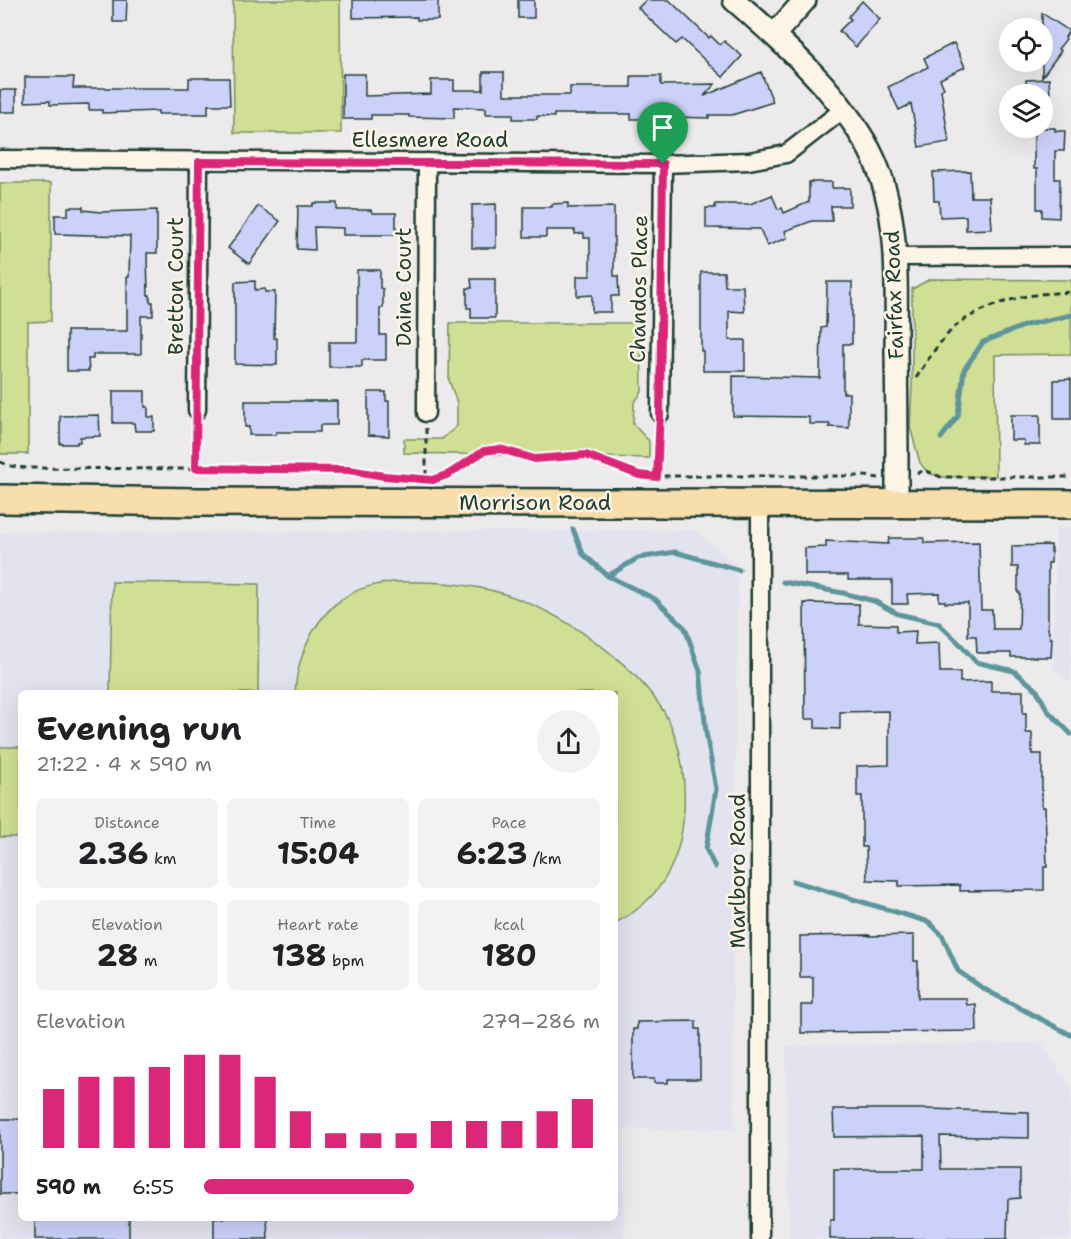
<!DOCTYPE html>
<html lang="en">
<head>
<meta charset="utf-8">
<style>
	body { margin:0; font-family:"Shantell Sans",sans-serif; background:#f2f2f2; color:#202124; height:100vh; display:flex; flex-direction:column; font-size:22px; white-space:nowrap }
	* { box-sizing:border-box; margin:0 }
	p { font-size:20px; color:#757577 }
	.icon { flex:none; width:33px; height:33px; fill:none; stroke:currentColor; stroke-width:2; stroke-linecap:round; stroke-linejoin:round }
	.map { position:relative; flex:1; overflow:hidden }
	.sheet { position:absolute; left:18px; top:690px; width:600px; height:531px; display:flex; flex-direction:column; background:#fff; border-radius:9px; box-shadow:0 6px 24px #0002 }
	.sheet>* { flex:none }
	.controls { position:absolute; left:999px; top:18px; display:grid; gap:12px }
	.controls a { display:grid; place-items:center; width:54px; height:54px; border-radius:50%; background:#fff; box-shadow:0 6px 24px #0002; font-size:30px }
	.pin { position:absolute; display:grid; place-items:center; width:51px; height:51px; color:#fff; margin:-62px -26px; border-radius:50% 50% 50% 0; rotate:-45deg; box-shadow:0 0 6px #0007 }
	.pin .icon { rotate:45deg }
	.round { display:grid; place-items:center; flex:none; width:63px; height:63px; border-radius:32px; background:#f2f2f2 }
	.overview { display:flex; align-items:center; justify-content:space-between; height:102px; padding:0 18px }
	h1 { font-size:33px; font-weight:700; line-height:45px }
	.stats { display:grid; grid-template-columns:repeat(3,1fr); gap:9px; height:102px; padding:6px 18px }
	.stats div { display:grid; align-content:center; border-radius:9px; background:#f2f2f2; text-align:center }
	.stats b { font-size:30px; font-weight:700 }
	.stats small { font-size:16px; font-weight:400 }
	.stats p { font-size:16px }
	.chart { height:168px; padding:12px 18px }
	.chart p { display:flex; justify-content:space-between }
	.chart svg { width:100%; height:108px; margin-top:6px; stroke:#db2777; stroke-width:6 }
	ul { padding:0 18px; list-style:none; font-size:20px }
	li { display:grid; grid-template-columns:96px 72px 1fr; align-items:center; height:45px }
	li i { height:15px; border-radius:8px; background:#db2777 }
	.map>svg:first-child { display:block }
</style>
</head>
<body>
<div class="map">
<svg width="1071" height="1239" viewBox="0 0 1071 1239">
	<rect width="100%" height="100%" fill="#edeaeb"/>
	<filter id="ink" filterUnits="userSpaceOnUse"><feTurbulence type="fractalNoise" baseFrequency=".0167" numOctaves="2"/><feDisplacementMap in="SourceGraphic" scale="12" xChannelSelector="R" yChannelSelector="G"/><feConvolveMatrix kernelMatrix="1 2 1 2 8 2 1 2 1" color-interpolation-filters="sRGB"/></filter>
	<g filter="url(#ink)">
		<g fill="#e3e2ef" fill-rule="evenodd">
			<polygon points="1056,528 1071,528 1071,682 1053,668"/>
			<path d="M694,530L738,566L733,963L734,1129H624V1239H0V533ZM21,693H615V1218H21Z"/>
			<polygon points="1042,1043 1071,1089 1071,1239 789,1239 786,1046"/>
		</g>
		<g fill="#d0df93" stroke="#788e64" stroke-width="1.5">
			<polygon points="233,0 340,0 341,133 234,133"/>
			<polygon points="0,183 51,183 51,321 28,322 28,454 0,454"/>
			<polygon points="930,279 1071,280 1071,354 995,355 996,476 941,477 928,473 920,463 910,427 912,385 912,289"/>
			<polygon points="450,323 641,323 642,392 634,403 633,424 649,441 649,458 404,453 404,439 442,439 457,426 457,403 449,380"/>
			<polygon points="112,582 259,584 258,693 110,693"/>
			<path d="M393,582C429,581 466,583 501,593C560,611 631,659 664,712C683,744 687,786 683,822C678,868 657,902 615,923V693H295C297,654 316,612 352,593C365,586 379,584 393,582Z"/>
			<rect x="0" y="747" width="21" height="90"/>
		</g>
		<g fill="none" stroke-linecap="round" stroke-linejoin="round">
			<g stroke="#5b969b" stroke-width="5">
				<polyline points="941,438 958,416 964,370 983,342 1026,325 1071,315"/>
				<polyline points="573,529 583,554 608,576 638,558 675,552 739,570"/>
				<polyline points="608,576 655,599 685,628 700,671 706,732 716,789 706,849 715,867"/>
				<polyline points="783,582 843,593 874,601 898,614 938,623 959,643 976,662 1014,671 1036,689 1048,711 1071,734"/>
				<polyline points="793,881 929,922 942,935 958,971 984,989 1071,1035"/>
			</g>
		</g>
		<g fill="#cbd1f9" stroke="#1f3d34" stroke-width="1.5">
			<polygon points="113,0 127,0 126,22 113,22"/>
			<polygon points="353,0 438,0 438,20 417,20 417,17 353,18"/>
			<rect x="518" y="0" width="16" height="18"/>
			<polygon points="646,0 669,0 709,38 711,36 720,45 724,41 742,56 723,77 682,39 676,44 638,8"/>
			<polygon points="862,1 880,19 856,47 839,31 851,19 848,17"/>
			<polygon points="1042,13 1069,31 1065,37 1066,39 1058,49 1061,51 1042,77"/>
			<polygon points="954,43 965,67 940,79 944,88 941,90 949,142 919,147 911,104 899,110 888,87 928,67 924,58"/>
			<polygon points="483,72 504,72 504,95 570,95 570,87 631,87 631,76 661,76 661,85 715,84 704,96 761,72 773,102 732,115 709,115 709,118 673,117 673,119 631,119 631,114 554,114 554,117 537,116 537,119 513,119 513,114 486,114 486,108 454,107 454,118 409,117 409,115 371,115 371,119 343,119 343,74 365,74 365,96 431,94 431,80 454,80 454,90 483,90"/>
			<polygon points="25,77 74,77 73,88 189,88 189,78 229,78 230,105 208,105 208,114 158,114 158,111 102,113 102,110 89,110 89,104 50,105 50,101 25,102"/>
			<polygon points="1049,79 1050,94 1026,94 1026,80"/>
			<rect x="0" y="90" width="16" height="22"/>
			<polygon points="1034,128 1055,128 1055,131 1065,131 1064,151 1055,151 1055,179 1060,179 1059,218 1042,217 1042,209 1037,209 1037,169 1034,169"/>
			<polygon points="970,171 971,197 990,197 992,229 966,230 966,216 940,217 939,201 934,201 933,172"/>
			<polygon points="809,182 832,182 832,188 850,188 850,206 831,206 832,221 812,221 785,231 787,238 767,246 760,229 706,228 706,208 715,208 715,204 750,204 772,195 778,209 782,208 784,213 809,202"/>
			<polygon points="313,203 337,203 337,210 371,210 372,213 396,213 396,235 343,235 343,228 314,227 315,250 297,249 298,206 313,206"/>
			<polygon points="568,203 568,208 614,207 614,276 618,276 619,296 611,296 611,312 592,312 592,295 577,296 577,276 590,276 590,238 584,238 584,233 575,234 575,230 546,230 546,237 524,237 524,207 552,207 552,204"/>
			<polygon points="496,204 496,248 472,248 472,205"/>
			<polygon points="258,206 280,221 249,264 228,248"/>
			<polygon points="68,207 83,207 83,210 101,212 157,210 157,253 147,253 148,295 150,295 150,302 153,302 153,316 141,316 141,354 93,354 93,359 88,359 89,371 67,371 67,331 127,331 127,277 129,277 130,236 55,234 55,215 68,215"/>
			<polygon points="357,270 380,270 380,288 383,289 383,308 380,308 380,335 386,335 386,360 362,360 362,367 329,367 329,342 357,342"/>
			<polygon points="701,272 724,272 725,286 743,286 744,312 729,311 729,340 745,340 745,371 703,371 703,351 701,351"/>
			<polygon points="471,279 495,279 495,318 471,318 471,308 467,308 467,288 472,288"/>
			<polygon points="255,281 255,290 265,289 265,292 275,292 274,338 277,338 277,365 235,364 235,282"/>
			<polygon points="827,282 852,282 852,344 843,344 843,393 849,393 849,428 829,427 830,424 809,424 809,417 733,416 733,376 820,378 821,328 826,327"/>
			<polygon points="1071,379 1071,419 1054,419 1054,380"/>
			<polygon points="113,391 145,391 145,407 148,407 148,417 154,417 154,431 135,431 134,423 113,423"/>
			<polygon points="368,392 386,392 386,401 389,401 389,436 368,435"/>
			<polygon points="245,401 337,401 337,425 320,425 320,432 276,432 276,435 249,435 249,427 245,427"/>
			<polygon points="99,415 100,436 80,437 80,442 77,442 77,444 60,444 60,416"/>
			<polygon points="1011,415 1040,415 1040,445 1024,445 1024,440 1011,440"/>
			<polygon points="889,538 924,538 924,543 979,542 981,610 992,610 993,629 1019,629 1020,593 1018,593 1018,567 1012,567 1012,546 1051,545 1051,563 1048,563 1048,628 1050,638 1052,638 1051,657 1011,657 1011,653 977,653 976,636 968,636 968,603 945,603 945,601 939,601 939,593 907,594 908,604 892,604 892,580 848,580 848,575 805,575 805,548 826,547 826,541 888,544"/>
			<polygon points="804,603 859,604 859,624 896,625 896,632 916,631 915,644 939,643 940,672 960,672 960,682 991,681 991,691 1023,691 1023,713 1026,713 1026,733 1032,733 1032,754 1042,754 1042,807 1045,807 1047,867 1044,867 1044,890 960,891 960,885 899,886 899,881 867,880 866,847 862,847 862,796 857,796 857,766 889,765 889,711 840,712 840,729 815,728 815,719 805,719"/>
			<polygon points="869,935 869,936 914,935 914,961 918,961 918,998 966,998 967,1005 976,1004 977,1031 801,1033 801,1005 813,1005 813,977 800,977 800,936"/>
			<polygon points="696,1021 696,1029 700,1029 700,1079 668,1079 668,1083 654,1083 654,1079 633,1079 633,1029 637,1029 637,1022"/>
			<polygon points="833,1109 928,1109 1029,1112 1029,1138 940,1136 941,1169 1020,1169 1020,1198 1008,1199 1007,1239 830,1239 830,1220 834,1220 834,1169 924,1169 924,1136 834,1137"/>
			<polygon points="0,1119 21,1119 20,1194 0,1194"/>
			<rect x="35" y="1218" width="94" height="21"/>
			<polygon points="214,1218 267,1218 268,1239 214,1239"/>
		</g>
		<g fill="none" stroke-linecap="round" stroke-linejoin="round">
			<g stroke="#1f3d34" stroke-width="21">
				<g id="minor">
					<polyline points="0,159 663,164 749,161 786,154 844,109"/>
					<polyline points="896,257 1071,256"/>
					<polyline points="197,410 199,162"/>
					<polyline points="426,413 427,162"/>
					<polyline points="660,414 663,164"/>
					<polyline points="760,1239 760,504"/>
				</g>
			</g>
			<g stroke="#1f3d34" stroke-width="26">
				<g id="tertiary">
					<path d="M734,0C782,42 831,84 864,140C902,203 896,282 896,353C897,403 897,453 897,504"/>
					<polyline points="774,35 805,0"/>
				</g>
			</g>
			<g stroke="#1f3d34" stroke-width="32">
				<polyline id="primary" points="0,499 196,502 1071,504"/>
			</g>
			<g stroke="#1f3d34" stroke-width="3" stroke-dasharray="6 4.5" stroke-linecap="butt">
				<path d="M916,378C928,360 939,341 956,326C973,311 1011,298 1034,295C1046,293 1059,293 1071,292"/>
				<polyline points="426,428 426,480"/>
				<polyline points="0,462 11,466 26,468 349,470 410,479"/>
				<polyline points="196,469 196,425"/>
				<polyline points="917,474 924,470 941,477 1071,477"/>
				<polyline points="657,478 658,431"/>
				<polyline points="435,479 449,474 476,456 491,449 509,451 535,459 586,455 646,476 865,476 879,478"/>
			</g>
			<use href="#minor" stroke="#fcf5e5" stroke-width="16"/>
			<use href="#tertiary" stroke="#fcf5e5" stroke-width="21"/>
			<use href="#primary" stroke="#f8deab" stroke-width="27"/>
		</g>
	</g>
	<g fill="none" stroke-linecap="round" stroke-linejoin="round" filter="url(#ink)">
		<g stroke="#fff" stroke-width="12">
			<polygon id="route" points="199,162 663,164 660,414 657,477 639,475 586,455 535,459 500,449 484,451 449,474 433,480 384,476 349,470 196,468"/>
		</g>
		<use href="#route" stroke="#db2777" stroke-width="8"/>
	</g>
	<g text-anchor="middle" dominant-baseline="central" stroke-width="5" stroke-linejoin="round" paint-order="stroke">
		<g font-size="21" fill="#1f3d34" stroke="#fcf5e5">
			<text x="430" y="140">Ellesmere Road</text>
			<text transform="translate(176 286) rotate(-90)">Bretton Court</text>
			<text transform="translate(404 287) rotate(-90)">Daine Court</text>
			<text transform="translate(639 289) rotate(-89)">Chandos Place</text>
			<text transform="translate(894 295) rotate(-92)">Fairfax Road</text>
			<text x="535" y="503">Morrison Road</text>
			<text transform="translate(738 871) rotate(-90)">Marlboro Road</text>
		</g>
	</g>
</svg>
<div class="controls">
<a><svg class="icon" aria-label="locate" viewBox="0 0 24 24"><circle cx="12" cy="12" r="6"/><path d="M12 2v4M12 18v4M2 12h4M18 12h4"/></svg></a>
<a><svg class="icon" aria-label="layers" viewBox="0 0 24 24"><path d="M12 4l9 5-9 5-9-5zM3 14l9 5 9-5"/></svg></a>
</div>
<div class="pin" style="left:663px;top:164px;background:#1e9e55"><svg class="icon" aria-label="arrive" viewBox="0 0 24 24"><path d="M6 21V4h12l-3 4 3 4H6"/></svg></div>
<section class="sheet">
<div class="overview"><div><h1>Evening run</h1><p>21:22 · 4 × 590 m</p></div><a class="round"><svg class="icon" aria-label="share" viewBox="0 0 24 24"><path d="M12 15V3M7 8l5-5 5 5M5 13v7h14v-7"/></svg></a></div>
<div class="stats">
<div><p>Distance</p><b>2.36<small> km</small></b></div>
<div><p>Time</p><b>15:04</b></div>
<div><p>Pace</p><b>6:23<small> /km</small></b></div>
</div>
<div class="stats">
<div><p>Elevation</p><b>28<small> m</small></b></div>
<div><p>Heart rate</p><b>138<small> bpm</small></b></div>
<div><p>kcal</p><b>180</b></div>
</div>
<div class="chart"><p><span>Elevation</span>279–286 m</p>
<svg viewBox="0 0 160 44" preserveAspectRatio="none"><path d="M5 44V20M15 44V15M25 44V15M35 44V11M45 44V6M55 44V6M65 44V15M75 44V29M85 44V38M95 44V38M105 44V38M115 44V33M125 44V33M135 44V33M145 44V29M155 44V24"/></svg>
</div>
<ul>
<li><b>590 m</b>6:55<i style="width:53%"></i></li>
</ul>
</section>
</div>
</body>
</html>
